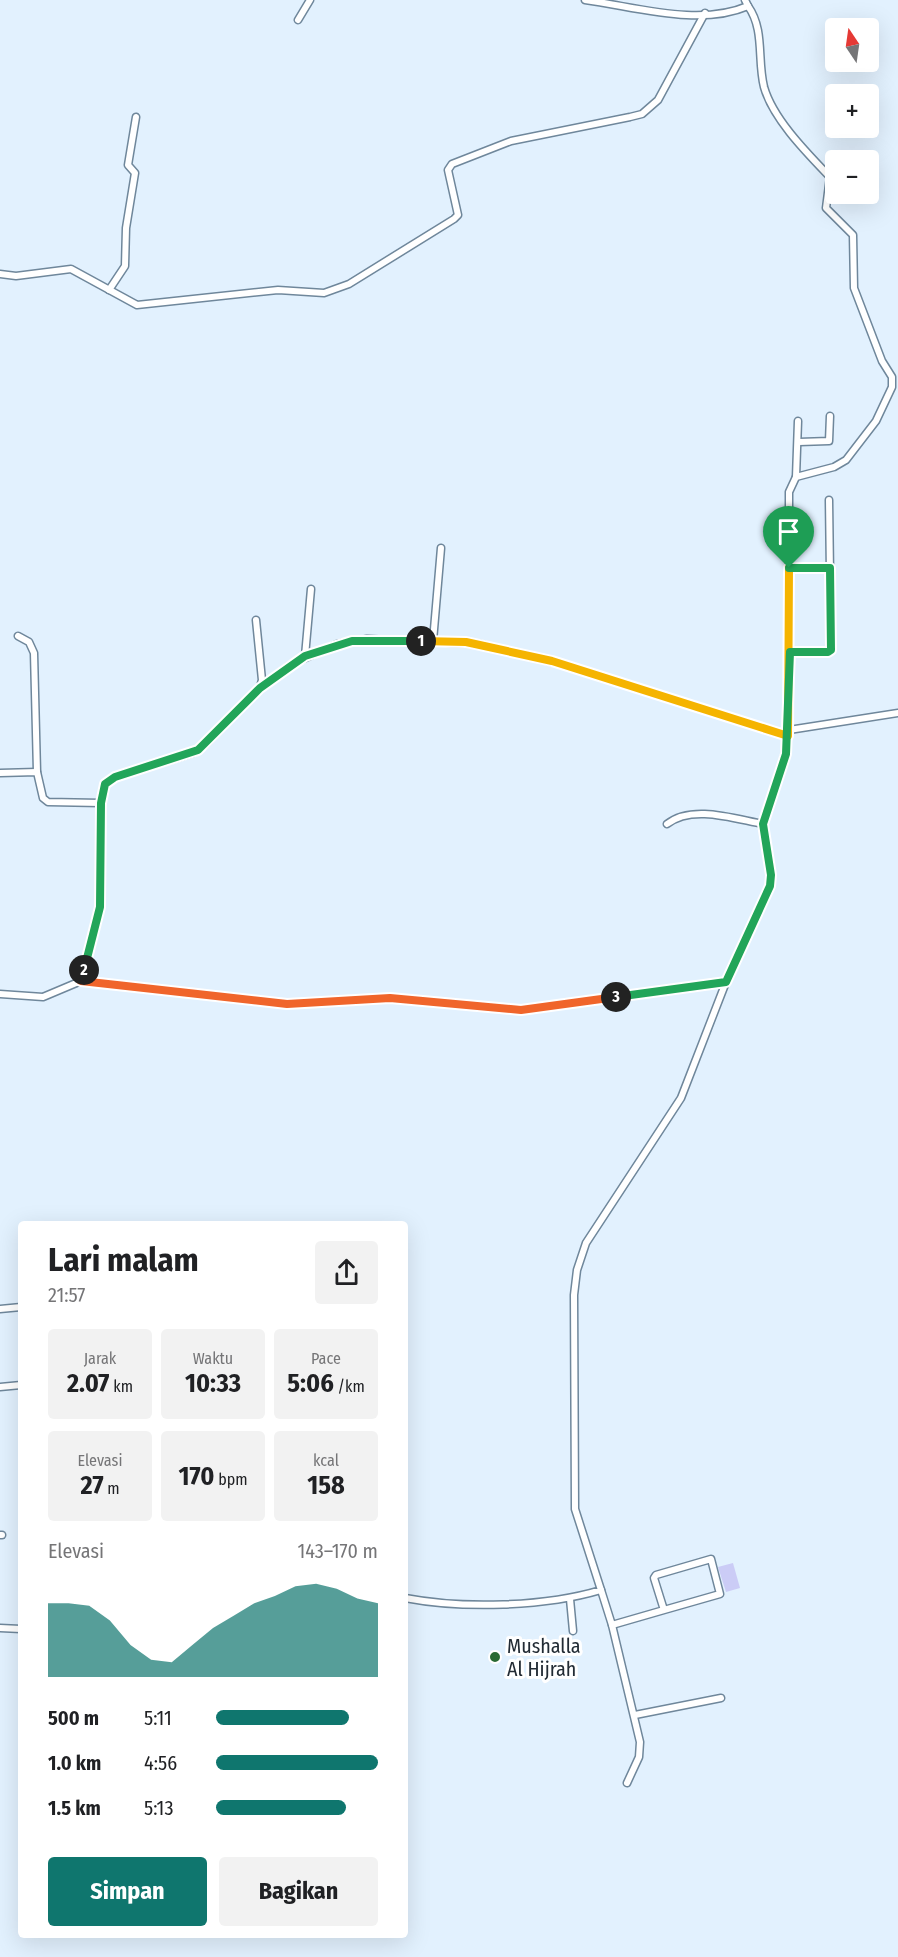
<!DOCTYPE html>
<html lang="id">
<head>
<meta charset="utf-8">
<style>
	body { margin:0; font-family:"Fira Sans Condensed",sans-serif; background:#f2f2f2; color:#202124; height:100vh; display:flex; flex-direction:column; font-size:22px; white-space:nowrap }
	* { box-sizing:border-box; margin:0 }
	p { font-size:20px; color:#757577 }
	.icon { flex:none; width:33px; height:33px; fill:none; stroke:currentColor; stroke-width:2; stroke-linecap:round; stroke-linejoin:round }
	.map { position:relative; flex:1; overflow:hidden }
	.drawer { position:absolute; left:18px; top:1221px; width:390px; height:717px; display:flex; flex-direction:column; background:#fff; border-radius:6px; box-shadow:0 6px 24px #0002 }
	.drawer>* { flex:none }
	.needle { width:39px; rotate:347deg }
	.buttons { position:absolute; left:825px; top:18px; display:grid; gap:12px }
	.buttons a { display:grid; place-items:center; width:54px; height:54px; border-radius:6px; background:#fff; box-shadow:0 6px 24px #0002; font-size:30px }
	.pin { position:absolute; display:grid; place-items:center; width:51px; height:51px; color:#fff; margin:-62px -26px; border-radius:50% 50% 50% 0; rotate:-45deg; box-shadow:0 0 6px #0007 }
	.pin .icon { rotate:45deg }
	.km { position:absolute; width:30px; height:30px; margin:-15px; border-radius:50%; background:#222; color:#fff; font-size:16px; line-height:30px; text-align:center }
	.round { display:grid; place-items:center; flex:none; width:63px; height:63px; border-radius:6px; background:#f2f2f2 }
	.summary { display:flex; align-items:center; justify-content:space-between; height:102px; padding:0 30px }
	h1 { font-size:33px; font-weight:700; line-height:45px }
	.metrics { display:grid; grid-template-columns:repeat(3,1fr); gap:9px; height:102px; padding:6px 30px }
	.metrics div { display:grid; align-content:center; border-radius:6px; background:#f2f2f2; text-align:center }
	.metrics b { font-size:26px; font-weight:700 }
	.metrics small { font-size:16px; font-weight:400 }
	.metrics p { font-size:16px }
	.chart { height:168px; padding:12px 30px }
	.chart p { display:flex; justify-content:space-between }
	.chart svg { width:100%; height:108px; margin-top:6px; fill:#0f766e; opacity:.7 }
	.action { display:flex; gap:12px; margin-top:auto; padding:12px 30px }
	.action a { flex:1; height:69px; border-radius:6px; background:#0f766e; color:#fff; font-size:24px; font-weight:700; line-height:69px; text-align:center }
	.action a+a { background:#f2f2f2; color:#202124 }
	ul { padding:0 30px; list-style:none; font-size:20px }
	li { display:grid; grid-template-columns:96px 72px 1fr; align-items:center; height:45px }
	li i { height:15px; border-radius:8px; background:#0f766e }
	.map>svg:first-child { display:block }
</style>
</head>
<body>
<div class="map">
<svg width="898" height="1957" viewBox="0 0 898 1957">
	<rect width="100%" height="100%" fill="#e2f1fe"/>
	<polygon fill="#cbccf6" points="733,1563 740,1588 726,1592 718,1567"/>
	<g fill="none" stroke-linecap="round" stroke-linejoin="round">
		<g stroke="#6f879b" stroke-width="9">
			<g id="street">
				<path d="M585,0C637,7 699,27 748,6L745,0"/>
				<polyline points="298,20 310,0"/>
				<polyline points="0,274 16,276 71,269 137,305 278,290 324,293 349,284 454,219 458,215 448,170 452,164 511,141 630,117 642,114 658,100 705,13"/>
				<polyline points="109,290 125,266 126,228 135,173 128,165 136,117"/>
				<polyline points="799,442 829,441 830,416"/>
				<polyline points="796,477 798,421"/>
				<polyline points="789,568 830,568"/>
				<polyline points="256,620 262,680 260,687"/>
				<polyline points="18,636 29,642 34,653 37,772"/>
				<polyline points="433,641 441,548"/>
				<polyline points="790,652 828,652 831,649 829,500"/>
				<polyline points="305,656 311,589"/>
				<polyline points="789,730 898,713"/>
				<polyline points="0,773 37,772 43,798 48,802 101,803"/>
				<path d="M667,824C692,804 735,819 763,824"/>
				<polyline points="81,981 287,1004 390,998 521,1010 726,982"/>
				<polyline points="0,994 43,997 81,981 100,907 102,796 105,784 115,777 193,753 206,744 260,688 290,665 337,644 367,639 480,644 576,668 788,736"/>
				<polyline points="0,1309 21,1307"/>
				<polyline points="0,1387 21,1385"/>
				<polyline points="0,1535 2,1535"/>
				<polyline points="601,1590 612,1625 640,1742 639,1757 627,1783"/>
				<path d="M405,1598C463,1609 544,1607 601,1590L575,1509L574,1295L577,1270L586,1243L681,1098L726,982L770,887L771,875L763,824L782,769L789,730V492L796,477L834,467L846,460L876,421L892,387V377L882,361L854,288L853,235L826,208L830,177C807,153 773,119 764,87C757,59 765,30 748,6"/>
				<polyline points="570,1599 573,1631"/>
				<polyline points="612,1625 664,1610 654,1578 656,1575 711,1559 720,1594 664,1610"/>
				<polyline points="0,1628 21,1629"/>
				<polyline points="635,1715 721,1698"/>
			</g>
		</g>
		<use href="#street" stroke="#fff" stroke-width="6"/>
	</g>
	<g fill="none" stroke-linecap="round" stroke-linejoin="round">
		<g stroke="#fff" stroke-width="12">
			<polyline id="split-1" points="421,641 466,642 552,661 788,736 789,568"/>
		</g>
		<g stroke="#fff" stroke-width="12">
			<polyline id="split-2" points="84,970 100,907 101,803 105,784 115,777 198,750 260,688 305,656 352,641 421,641"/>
		</g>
		<g stroke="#fff" stroke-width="12">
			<polyline id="split-3" points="84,970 81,981 287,1004 390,998 521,1010 616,997"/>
		</g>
		<g stroke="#fff" stroke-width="12">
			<polyline id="split-4" points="616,997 726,982 770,886 771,875 763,824 786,754 790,652 828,652 831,650 830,568 789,568"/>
		</g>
		<use href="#split-1" stroke="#f5b400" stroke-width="8"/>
		<use href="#split-2" stroke="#22a559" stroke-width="8"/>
		<use href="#split-3" stroke="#f0652b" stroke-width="8"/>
		<use href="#split-4" stroke="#22a559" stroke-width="8"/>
	</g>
	<circle fill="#286933" stroke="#fff" stroke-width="2" cx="495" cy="1657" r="6"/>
	<g text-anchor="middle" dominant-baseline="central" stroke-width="6" stroke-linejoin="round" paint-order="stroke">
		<g font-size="20" fill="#222b34" stroke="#fff" text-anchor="start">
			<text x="507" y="1646">Mushalla<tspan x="507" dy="23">Al Hijrah</tspan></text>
		</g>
	</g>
</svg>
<div class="buttons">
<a><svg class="needle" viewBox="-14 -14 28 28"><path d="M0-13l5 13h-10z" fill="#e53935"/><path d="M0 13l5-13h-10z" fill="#757577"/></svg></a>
<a>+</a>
<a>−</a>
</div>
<div class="pin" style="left:789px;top:568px;background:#1e9e55"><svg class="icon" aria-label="arrive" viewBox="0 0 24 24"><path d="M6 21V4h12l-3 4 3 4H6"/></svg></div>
<b class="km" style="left:421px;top:641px">1</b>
<b class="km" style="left:84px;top:970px">2</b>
<b class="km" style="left:616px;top:997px">3</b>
<section class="drawer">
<div class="summary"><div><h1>Lari malam</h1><p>21:57</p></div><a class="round"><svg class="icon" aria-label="share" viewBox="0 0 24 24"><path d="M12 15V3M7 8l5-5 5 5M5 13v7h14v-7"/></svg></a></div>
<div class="metrics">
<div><p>Jarak</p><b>2.07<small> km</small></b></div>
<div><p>Waktu</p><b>10:33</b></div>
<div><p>Pace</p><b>5:06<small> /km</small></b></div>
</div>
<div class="metrics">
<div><p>Elevasi</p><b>27<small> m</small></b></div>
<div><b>170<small> bpm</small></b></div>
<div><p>kcal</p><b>158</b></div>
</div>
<div class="chart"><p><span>Elevasi</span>143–170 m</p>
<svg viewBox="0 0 160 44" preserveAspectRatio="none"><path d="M0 44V14L10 14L20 15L30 21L40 31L50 37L60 38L70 31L80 24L90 19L100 14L110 11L120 7L130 6L140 8L150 12L160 14V44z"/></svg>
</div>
<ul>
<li><b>500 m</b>5:11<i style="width:82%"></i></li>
<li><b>1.0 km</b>4:56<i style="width:100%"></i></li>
<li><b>1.5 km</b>5:13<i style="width:80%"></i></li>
</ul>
<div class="action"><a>Simpan</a><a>Bagikan</a></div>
</section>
</div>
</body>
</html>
